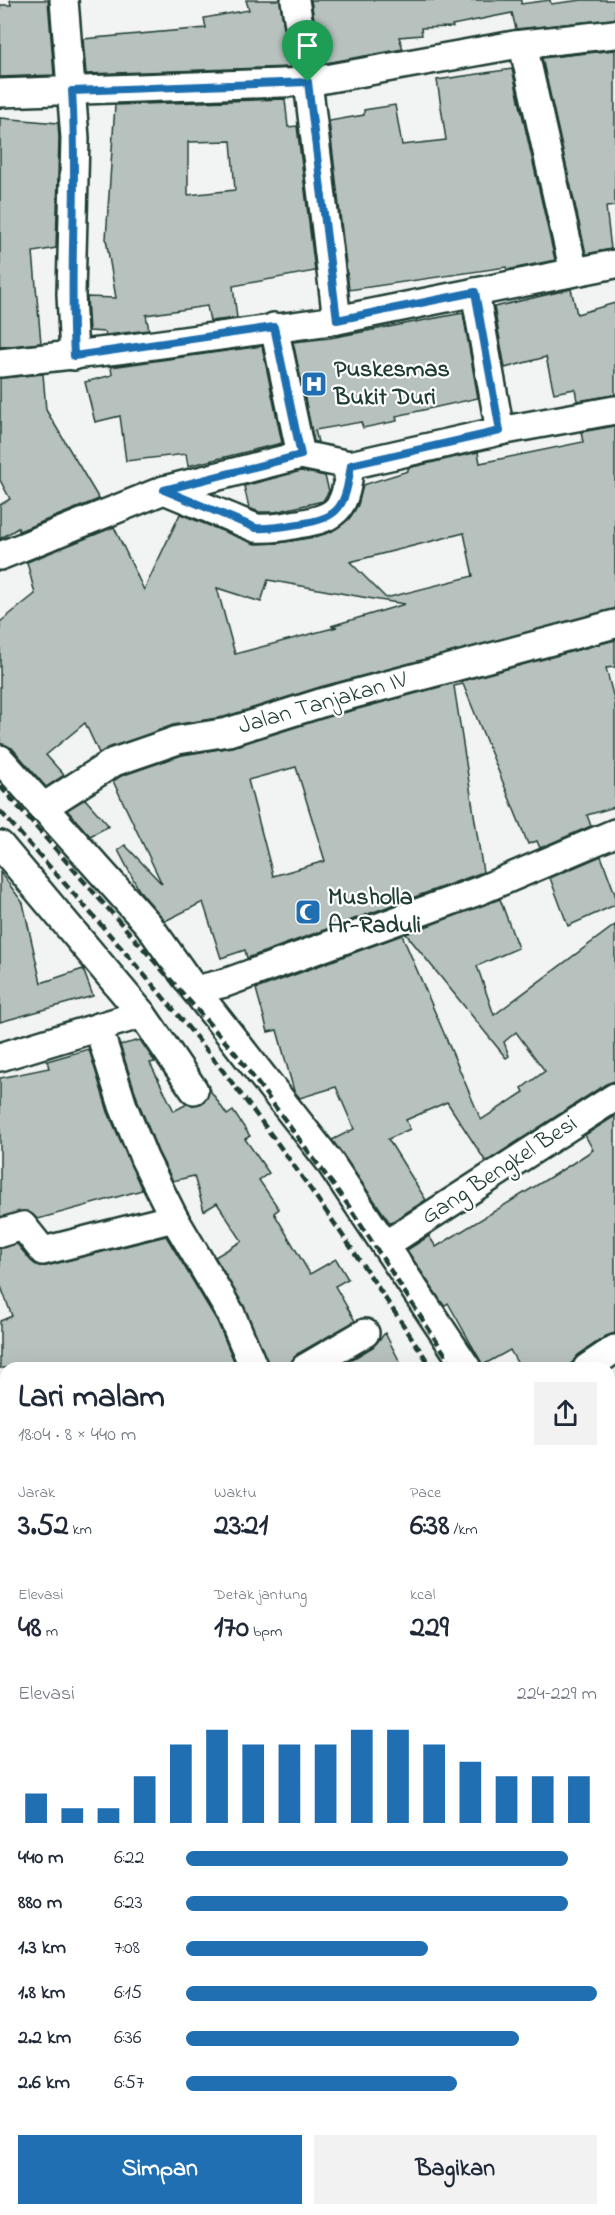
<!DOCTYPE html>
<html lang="id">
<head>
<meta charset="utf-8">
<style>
	body { margin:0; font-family:"Indie Flower",sans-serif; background:#f2f2f3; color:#1f2937; height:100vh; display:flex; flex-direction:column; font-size:22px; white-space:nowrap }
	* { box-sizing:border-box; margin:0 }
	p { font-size:20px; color:#747a83 }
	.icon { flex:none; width:33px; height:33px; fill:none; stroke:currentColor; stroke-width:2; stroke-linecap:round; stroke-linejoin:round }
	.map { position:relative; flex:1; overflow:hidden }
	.drawer { position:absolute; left:0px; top:1362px; width:615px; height:854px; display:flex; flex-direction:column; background:#fff; border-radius:18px 18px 0 0; box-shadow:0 6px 24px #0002 }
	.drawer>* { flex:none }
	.pin { position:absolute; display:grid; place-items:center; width:51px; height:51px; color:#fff; margin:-62px -26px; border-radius:50% 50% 50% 0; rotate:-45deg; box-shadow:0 0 6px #0007 }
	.pin .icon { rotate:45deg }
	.round { display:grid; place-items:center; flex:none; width:63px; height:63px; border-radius:0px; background:#f2f2f3 }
	.overview { display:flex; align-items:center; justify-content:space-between; height:102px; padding:0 18px }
	h1 { font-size:33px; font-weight:700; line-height:45px }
	.stats { display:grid; grid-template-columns:repeat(3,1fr); gap:9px; height:102px; padding:6px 18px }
	.stats div { display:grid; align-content:center }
	.stats b { font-size:30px; font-weight:700 }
	.stats small { font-size:16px; font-weight:400 }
	.stats p { font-size:16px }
	.chart { height:168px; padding:12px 18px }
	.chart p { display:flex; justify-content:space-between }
	.chart svg { width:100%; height:108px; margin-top:6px; stroke:#1f6fb2; stroke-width:6 }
	.button { display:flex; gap:12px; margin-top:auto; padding:12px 18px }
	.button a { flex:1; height:69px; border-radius:0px; background:#1f6fb2; color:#fff; font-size:24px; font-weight:700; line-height:69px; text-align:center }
	.button a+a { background:#f2f2f3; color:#1f2937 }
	ul { padding:0 18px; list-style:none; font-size:20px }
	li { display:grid; grid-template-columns:96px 72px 1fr; align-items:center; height:45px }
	li i { height:15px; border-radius:8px; background:#1f6fb2 }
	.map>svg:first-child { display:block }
</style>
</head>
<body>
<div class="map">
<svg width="615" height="2215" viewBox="0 0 615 2215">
	<rect width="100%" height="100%" fill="#f2f3f3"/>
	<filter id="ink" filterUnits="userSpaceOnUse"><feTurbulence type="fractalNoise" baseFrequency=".0167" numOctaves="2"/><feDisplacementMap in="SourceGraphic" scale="12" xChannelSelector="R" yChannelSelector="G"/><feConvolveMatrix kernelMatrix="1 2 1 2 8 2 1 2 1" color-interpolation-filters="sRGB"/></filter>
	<g filter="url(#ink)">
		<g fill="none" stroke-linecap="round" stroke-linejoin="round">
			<polyline stroke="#6d807b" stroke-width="9" points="301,2210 303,2215"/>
		</g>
		<g fill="#b7c1bd" stroke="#1f3d34" stroke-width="1.5" fill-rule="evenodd">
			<polygon points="10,0 48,0 54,75 0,77 0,5 11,5"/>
			<polygon points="246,0 280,0 290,67 86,74 83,39 206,28 204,18 249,10"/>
			<polygon points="311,0 521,0 521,4 550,0 551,4 582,0 615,0 615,19 516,29 512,13 452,25 453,27 421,28 422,35 399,37 403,49 321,64"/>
			<polygon points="615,50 615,206 606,207 611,249 586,254 542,58"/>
			<polygon points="512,69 555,260 507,270 506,267 349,290 329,121 364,115 364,110 395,105 402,145 446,140 437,80"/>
			<path d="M285,99L288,127L297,126L315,271L233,286L237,318L210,321L207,306L146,315L149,330L106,335L105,332L89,331L87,297L116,298L106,239L115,105ZM231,141L235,190L188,195V142Z"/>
			<polygon points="0,118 58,123 59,138 56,248 33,252 41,343 0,347"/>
			<polygon points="571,289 577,314 615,303 615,395 577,401 575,389 554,393 546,357 505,368 494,307"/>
			<polygon points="463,313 478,398 396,416 397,421 363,428 361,422 315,430 318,442 314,442 293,342 330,338"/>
			<polygon points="262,346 282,443 188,466 186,454 126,461 120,416 95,422 85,382 112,375 111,367"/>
			<polygon points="43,374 46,410 99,499 19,531 18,528 0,539 0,505 10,499 0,480 0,378"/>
			<path d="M615,426V609L320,687L224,717L173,725L99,753L85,723L46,755L64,775L46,787L12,748L0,744V622L35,594L27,562L114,527L144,590L180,514L255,544L279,543L315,537L331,532L349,519L358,505L363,485L408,471V468L478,452L480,463L583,442L581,432ZM464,533L473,576L386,598L350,562ZM268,580L379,600L405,604L331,626L337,627L235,654L217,588L261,602Z"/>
			<polygon points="301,471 325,476 329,491 323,501 275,512 259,512 249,508 244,486"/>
			<path d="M615,640V667L606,668L615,703V807L587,815L591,826L540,848L537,841L528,844L463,684L454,686L483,872L475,875L247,958L245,950L221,958L203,902L165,921L139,890L118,850L125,845L162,884L113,781L121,776L182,755L233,747L328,717ZM296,767L325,861L273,876L248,780Z"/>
			<polygon points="85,799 109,826 90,836 67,810"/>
			<polygon points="601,856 615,894 615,905 568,926 550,878"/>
			<polygon points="0,872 23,903 41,983 83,969 93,996 0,1022"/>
			<polygon points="500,899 518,948 477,966 494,1015 615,925 615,1081 606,1084 486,1162 447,1102 406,1120 410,1129 388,1139 426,1200 390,1223 332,1140 354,1129 336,1087 300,1098 294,1091 277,1030 268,1032 256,989 402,935 481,1120 524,1092 522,1088 545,1071 516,1032 504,1042 509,1056 506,1058 406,934"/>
			<polygon points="140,1040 155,1062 150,1063 174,1111 187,1104 202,1103 210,1090 227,1115 233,1111 250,1136 245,1139 269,1173 259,1180 279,1209 274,1213 310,1274 336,1259 348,1279 335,1286 355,1321 297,1354 289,1368 269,1368 245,1308 215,1257 242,1241 217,1203 204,1211 194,1176 173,1181 158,1152 138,1101 120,1045"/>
			<polygon points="89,1049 108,1112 142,1190 38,1219 27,1211 0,1217 0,1078 49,1068 47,1061"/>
			<polygon points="615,1116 615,1333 606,1336 578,1355 572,1363 564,1368 520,1368 510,1350 483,1365 448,1303 444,1306 407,1250 429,1236 436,1247 570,1165 593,1150 585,1135"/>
			<polygon points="166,1236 217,1321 237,1368 0,1368 0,1321 12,1316 0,1284 0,1248 17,1244 31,1261 39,1266 46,1266"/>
			<polygon points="385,1333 403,1368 346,1368 344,1364 373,1347"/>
		</g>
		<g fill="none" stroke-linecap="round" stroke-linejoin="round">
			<g stroke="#1f3d34" stroke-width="32">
				<g id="minor">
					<polyline points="64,0 75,138 71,294 74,356"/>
					<polyline points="295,0 308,82 337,320"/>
					<polyline points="523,45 574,272"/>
					<polyline points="0,93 308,82 514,45 615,34"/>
					<polyline points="475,292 500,431"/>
					<polyline points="274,327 301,455"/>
					<polyline points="0,363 117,350 337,320 615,264"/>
					<polyline points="164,490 301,455 350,465"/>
					<path d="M0,556L164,490L256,528C270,529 284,527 298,524C341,518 345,506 350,465L500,431L615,410"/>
					<polyline points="0,759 148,924 195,990 329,1161 467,1368"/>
					<polyline points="42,808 114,762 178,740 228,732 324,702 615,624"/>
					<polyline points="0,845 142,1014 194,1090"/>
					<polyline points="195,990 225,983 481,890 615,833"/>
					<polyline points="98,1027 123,1106 144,1158 174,1218 231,1314 254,1368"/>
					<polyline points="0,1057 142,1014"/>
					<polyline points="0,1233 23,1226 43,1251 174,1218"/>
					<polyline points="385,1245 615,1097"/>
					<polyline points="305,1368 365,1333"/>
					<polyline points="587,1368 615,1349"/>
					<polyline points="0,1480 6,1477"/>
					<polyline points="0,1576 6,1586"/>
					<polyline points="609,1610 615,1621"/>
					<polyline points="609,1764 615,1777"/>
					<polyline points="0,1787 6,1782"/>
					<polyline points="0,1987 6,2006"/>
					<polyline points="609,2012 615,2010"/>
					<polyline points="0,2106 6,2104"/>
					<polyline points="609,2171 615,2170"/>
					<polyline points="113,2210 114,2215"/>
					<polyline points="444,2210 446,2215"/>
					<polyline points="465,2215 483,2210"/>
				</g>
			</g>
			<use href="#minor" stroke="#fff" stroke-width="27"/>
			<g stroke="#1f3d34" stroke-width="4.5" stroke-dasharray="9 4.5" stroke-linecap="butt">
				<polyline points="0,786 236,1054 348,1205 454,1368"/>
				<path d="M0,811C89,911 178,1009 258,1117C319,1198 375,1283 432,1368"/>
				<polyline points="609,1654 615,1666"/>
				<polyline points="609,1692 615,1704"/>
			</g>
		</g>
	</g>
	<g fill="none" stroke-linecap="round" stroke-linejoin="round" filter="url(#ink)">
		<g stroke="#fff" stroke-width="12">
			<path id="route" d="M308,82L337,320L475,292L500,431L351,465C345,506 341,518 299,524C284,526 270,529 256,528L164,490L301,455L274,327L74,356C69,267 78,179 72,91Z"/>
		</g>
		<use href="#route" stroke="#1f6fb2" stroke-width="8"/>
	</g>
	<defs>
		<g id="hospital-square" transform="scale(1.35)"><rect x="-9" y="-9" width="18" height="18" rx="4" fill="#1f6fb2" stroke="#fff"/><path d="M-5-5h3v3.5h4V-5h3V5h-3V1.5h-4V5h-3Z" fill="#fff"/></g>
		<g id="mosque-square" transform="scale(1.35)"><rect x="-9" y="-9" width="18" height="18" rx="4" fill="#1f6fb2" stroke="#fff"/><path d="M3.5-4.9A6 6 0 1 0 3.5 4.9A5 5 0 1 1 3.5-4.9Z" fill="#fff"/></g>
	</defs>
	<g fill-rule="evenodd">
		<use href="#hospital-square" x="314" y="384"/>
		<use href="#mosque-square" x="308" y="912"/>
	</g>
	<g text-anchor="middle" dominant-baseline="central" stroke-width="4.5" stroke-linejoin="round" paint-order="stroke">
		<g font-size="24" font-weight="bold" fill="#1f3d34" stroke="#fff" text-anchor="start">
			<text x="334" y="370">Puskesmas<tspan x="334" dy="28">Bukit Duri</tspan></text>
			<text x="328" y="898">Musholla<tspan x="328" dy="28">Ar-Raduli</tspan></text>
		</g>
		<g font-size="24" fill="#1f3d34" stroke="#fff">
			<text transform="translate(323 704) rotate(-16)">Jalan Tanjakan IV</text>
			<text transform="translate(500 1171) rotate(-33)">Gang Bengkel Besi</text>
		</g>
	</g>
</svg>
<div class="pin" style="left:308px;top:82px;background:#1e9e55"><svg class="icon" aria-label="arrive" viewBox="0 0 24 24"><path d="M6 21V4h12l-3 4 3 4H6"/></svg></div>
<section class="drawer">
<div class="overview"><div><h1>Lari malam</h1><p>18:04 · 8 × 440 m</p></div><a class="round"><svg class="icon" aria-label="share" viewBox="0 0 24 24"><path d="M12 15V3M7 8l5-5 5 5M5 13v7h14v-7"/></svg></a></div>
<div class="stats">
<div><p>Jarak</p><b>3.52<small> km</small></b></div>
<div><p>Waktu</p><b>23:21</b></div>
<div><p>Pace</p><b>6:38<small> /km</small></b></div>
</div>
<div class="stats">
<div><p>Elevasi</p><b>48<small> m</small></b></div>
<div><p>Detak jantung</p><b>170<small> bpm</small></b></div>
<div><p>kcal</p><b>229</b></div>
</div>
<div class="chart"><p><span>Elevasi</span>224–229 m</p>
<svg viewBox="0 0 160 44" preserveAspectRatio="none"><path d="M5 44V32M15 44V38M25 44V38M35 44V25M45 44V12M55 44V6M65 44V12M75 44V12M85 44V12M95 44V6M105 44V6M115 44V12M125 44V19M135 44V25M145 44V25M155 44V25"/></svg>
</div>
<ul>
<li><b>440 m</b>6:22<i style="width:93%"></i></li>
<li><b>880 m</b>6:23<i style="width:93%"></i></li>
<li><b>1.3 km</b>7:08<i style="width:59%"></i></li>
<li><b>1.8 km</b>6:15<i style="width:100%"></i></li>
<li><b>2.2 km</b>6:36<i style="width:81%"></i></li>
<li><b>2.6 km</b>6:57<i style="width:66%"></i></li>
</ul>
<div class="button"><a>Simpan</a><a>Bagikan</a></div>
</section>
</div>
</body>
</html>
